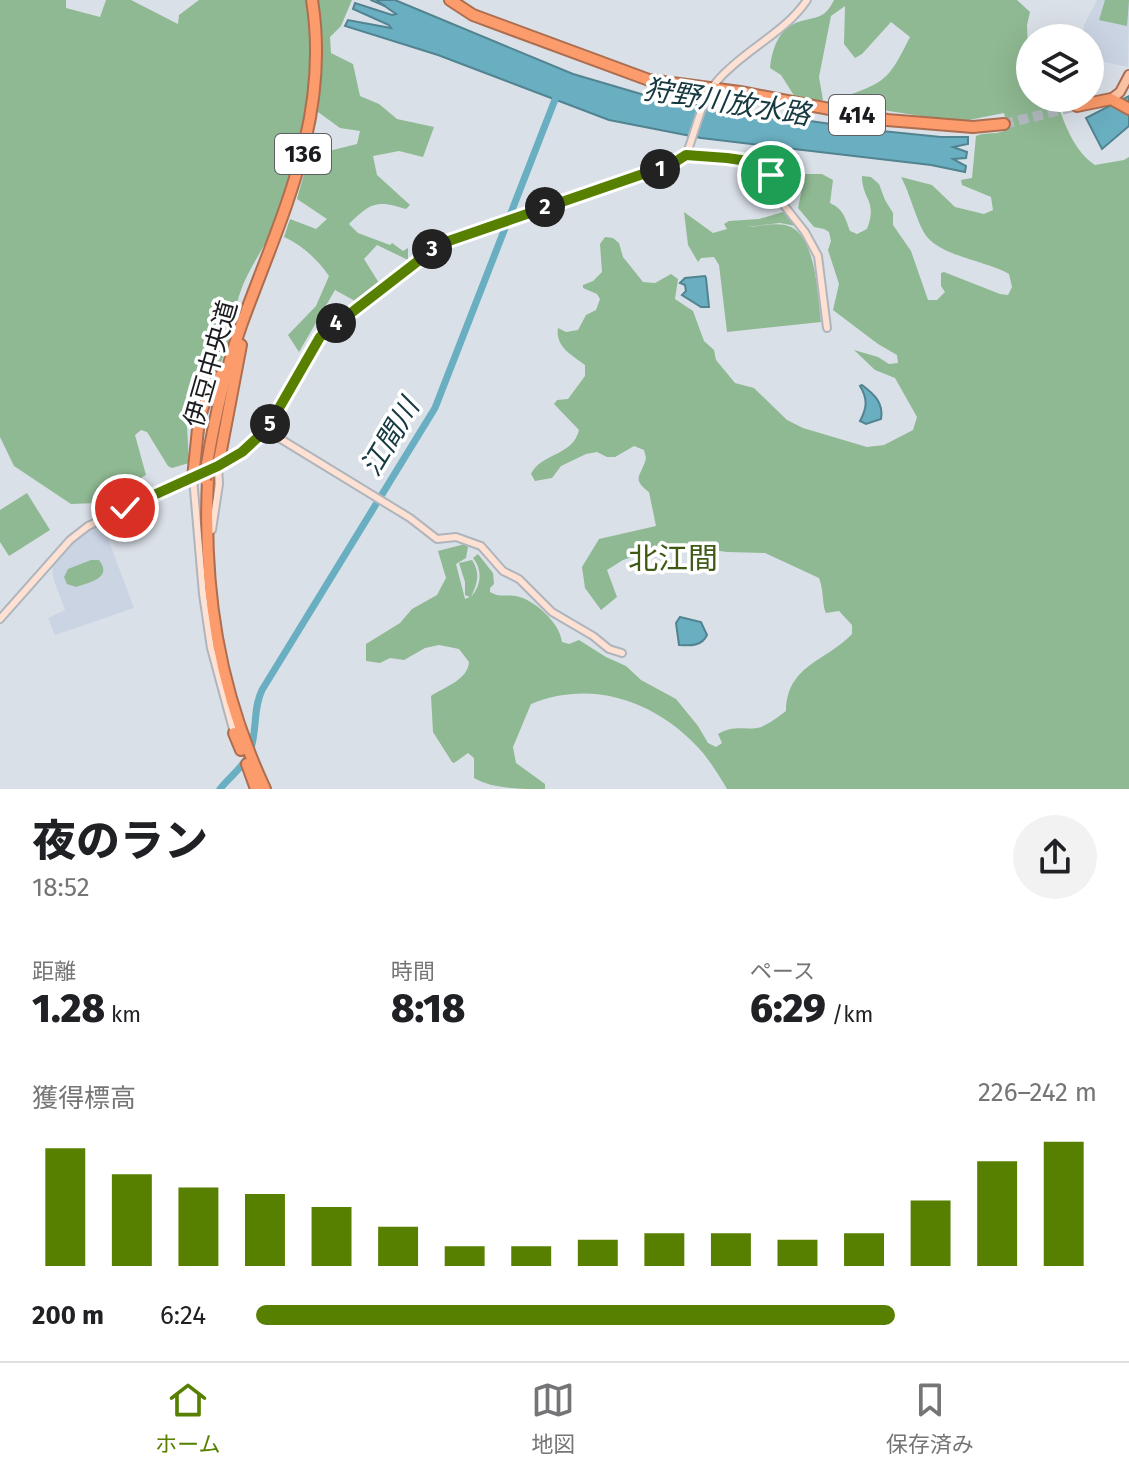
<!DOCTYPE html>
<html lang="ja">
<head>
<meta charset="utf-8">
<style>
	body { margin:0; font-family:"Fira Sans","Noto Sans JP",sans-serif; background:#f2f2f2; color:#202124; height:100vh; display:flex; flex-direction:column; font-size:30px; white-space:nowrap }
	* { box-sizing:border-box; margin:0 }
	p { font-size:26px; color:#757577 }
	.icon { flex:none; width:44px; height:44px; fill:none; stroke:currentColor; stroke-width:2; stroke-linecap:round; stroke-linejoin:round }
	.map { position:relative; height:789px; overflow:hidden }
	.sheet { display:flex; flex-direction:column; background:#fff; flex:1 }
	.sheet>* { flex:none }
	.buttons { position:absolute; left:1016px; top:24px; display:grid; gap:16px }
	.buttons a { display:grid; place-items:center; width:88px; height:88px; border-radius:50%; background:#fff; box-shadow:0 8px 32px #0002; font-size:40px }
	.pin { position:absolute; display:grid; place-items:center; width:68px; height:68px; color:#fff; margin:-34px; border:4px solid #fff; border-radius:50%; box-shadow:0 2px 8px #0007 }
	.km { position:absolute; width:40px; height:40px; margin:-20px; border-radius:50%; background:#222; color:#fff; font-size:22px; line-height:40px; text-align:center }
	.round { display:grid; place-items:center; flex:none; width:84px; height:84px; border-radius:42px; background:#f2f2f2 }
	.summary { display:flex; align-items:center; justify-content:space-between; height:136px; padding:0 32px }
	h1 { font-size:44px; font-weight:800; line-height:60px }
	.figures { display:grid; grid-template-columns:repeat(3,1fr); gap:12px; height:136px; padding:8px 32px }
	.figures div { display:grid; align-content:center }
	.figures b { font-size:40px; font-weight:800 }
	.figures small { font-size:22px; font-weight:400 }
	.figures p { font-size:22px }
	.chart { height:224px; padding:16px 32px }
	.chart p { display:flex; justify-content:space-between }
	.chart svg { width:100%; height:144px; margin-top:8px; stroke:#578000; stroke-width:6 }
	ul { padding:0 32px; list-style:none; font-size:26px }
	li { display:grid; grid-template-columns:128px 96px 1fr; align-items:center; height:60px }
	li i { height:20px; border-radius:10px; background:#578000 }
	.dock { display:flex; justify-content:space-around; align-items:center; height:112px; border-top:2px solid #e0e0e0; background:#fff; font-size:22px; color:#757577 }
	.dock a { display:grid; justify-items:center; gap:4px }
	.dock .on { color:#578000 }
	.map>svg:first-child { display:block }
</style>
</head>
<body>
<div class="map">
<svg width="1129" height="789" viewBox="0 0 1129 789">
	<rect width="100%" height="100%" fill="#dae0e8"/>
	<g fill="#cad4e3">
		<polygon points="1097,0 1129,0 1128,67 1090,59 1090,38 1082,38 1084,25"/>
		<polygon points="102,523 134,608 55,635 48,618 65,610 53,578 52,564 77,538"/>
	</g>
	<g fill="#8fb992">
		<path d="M0,0H66V8L100,17L106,0H131L178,24L179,15L199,0H308C316,80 303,147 275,222C266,247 248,268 240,293C236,303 237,314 235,324C226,354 214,380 197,407H186L189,463L172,468L168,466L147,432L141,430L135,435L146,475L97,503L71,504L14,466L0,437Z"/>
		<path d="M318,0H352L341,26L330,37L331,53L353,64L360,96L379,104L397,119L434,127L423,157L399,151L373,156L377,175L410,205L406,209C377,200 371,202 349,224L358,233L390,245L392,243L403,251L408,248V260L377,245L364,259L379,283L355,301L335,290L299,352L288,335L316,306L329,276C317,259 302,245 284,237L290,219L316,229L327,219L297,199L309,156L357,144L360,131L340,128L318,112L322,45Z"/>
		<path d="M834,0H1017L1030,12L1027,25L1030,98H1072L1058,105C1065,126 1076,153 1095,165L1124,160L1129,157V789H727C720,777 712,764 703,753C660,703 594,678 531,704L513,747L516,763L545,784V789C522,789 492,789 474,778V758L468,753L454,763L452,762L433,732L431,696C444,687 468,680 469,662L459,649L439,645L425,648L404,660L390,658L380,663L366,661V644L400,623L412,609L437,595L446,578L438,551L465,544L468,547L466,558L456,564L465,599L470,597L465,595V582L459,563L472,560C481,574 477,584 471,597C481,586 483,570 473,558L478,554L493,573L494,584L490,588V592C500,598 506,594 516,596C535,600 560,623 562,642L569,644L579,640L606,657L626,666L641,680L676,699L698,726L708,743L716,747L722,743L718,734C734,725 742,730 757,728C767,726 778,717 786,711C787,665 825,662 852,634V625L839,611L826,613C822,606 824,590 819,578L765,553L727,552L669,544L623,560L607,570L617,597L601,610L585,588L582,567L599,539L656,526L649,492C630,478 642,476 646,458L644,450L634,446L615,457H607L597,452L586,454L561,466L552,478L535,481L531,474C541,453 573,456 579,430L554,404L557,400L568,399L585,376V365C572,355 555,347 558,328L566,332L578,330L586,315L596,310L600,299L597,294L583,288V285L593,281L602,272L600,244L605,237L613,238L619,243L623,257L643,282L655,283L671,274L678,279L675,299L693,311L704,341L714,350L716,360L735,383L754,388L787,420L803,428L867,447L884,445L913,430L917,417L895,378L875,370L854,350L878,357L889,364L898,363L897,355L878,344L833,310L839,284L828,250L831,241L829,232L824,229L814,227L798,208L805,174H822L833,180L830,203C843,209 845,217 850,231L857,234L867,229C878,200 862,200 862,176L871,177L879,184L885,200L893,213V225L911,251L928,300H937L945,292L941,286V273L944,272L1000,294L1008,295L1012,287L1009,274C987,261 944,257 927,237C917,224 910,193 901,177L932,185L955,207L984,214L993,210L991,197L962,185L961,180L972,178L976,136C988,131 997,136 1008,129L1004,113L969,120L940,119L844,104L846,96C888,82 890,76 910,37L891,22L862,54L855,58L844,44L845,6L831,16L819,77L823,100L808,101L795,97L781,75L770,68C772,50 778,29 798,22C817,16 824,20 834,0Z"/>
		<polygon points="1105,0 1129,0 1127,26 1099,20"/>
		<path d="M684,212L713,233L727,229L724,224L729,221L759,219L783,212L796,226L780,223L746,227C760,227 778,221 791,227C816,238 818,297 821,322L727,332L719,265L714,257L701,258L698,262L688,245Z"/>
		<polygon points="27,493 50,530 9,556 0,542 0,510"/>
		<path d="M91,560H99C113,578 90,582 76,587L67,584L64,577L68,569Z"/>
	</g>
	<g fill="#69afc1" stroke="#518390" stroke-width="2">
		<polygon points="376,0 395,0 573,74 658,99 872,130 941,137 968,137 968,144 953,147 967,152 966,158 953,159 966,166 965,172 931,165 701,138 609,120 438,55 345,26 348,20 391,28 389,25 353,9 355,3 392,15 396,14"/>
		<polygon points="1129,96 1129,126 1102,149 1086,118"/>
		<polygon points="705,276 706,278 709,307 701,307 682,295 686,291 685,285 680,283 685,278"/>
		<path d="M862,385C874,394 884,403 881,419L866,424L860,421C867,408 868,399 860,386Z"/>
		<path d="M680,617L701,622L707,635C702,646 691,646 679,645L676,623Z"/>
	</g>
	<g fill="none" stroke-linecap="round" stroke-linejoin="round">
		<polyline stroke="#518390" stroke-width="2" points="371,0 385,6"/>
		<path stroke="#69afc1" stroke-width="7" d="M220,789C229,777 243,768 249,754C258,733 252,711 262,690L435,408L558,92"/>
		<polyline stroke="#b3b9c0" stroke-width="10" stroke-dasharray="10 5" stroke-linecap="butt" points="1004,124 1077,106"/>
		<g stroke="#afb5bd" stroke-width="10">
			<g id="secondary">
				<polyline points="686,155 756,161 767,168 783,204 805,232 818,256 827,328"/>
				<polyline points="266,430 410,518 437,539 456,537 481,546 503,571 519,579 552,612 593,636 609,649 622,653"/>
				<polyline points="193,478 203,594 211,648 234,733"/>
				<polyline points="212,530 219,484 218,466"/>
				<path d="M0,619L70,540L88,526L218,466L242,452L266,430L320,337L440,244L679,161L686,155C696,131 701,99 718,80C745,49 784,34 807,0"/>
			</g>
		</g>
		<g stroke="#ad6e50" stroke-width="12">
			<polyline id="primary" points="1111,99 1120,92 1129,75"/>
		</g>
		<g stroke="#ad6e50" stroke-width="14">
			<g id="highway">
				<polyline points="450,0 473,15 649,80 740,92 887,120 973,127 1004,124"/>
				<polyline points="1077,106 1111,99 1129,109"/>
				<path d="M207,464C215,416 226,368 242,323C281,216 331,118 312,0"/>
				<polyline points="218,466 241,345"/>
				<polyline points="193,478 199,419 204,404 224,370"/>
				<path d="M208,479C203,589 218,688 265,789"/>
				<polyline points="234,733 241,750"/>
				<polyline points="247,764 256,789"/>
			</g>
		</g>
		<use href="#secondary" stroke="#fee1d3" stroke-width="6"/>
		<use href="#primary" stroke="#fdc3a6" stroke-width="8"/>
		<use href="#highway" stroke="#fc9b6b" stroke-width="10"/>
		<g stroke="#ad6e50" stroke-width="14" stroke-linecap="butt">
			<polyline id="highway-bridge" points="205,480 207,464"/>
		</g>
		<use href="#highway-bridge" stroke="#fc9b6b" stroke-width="10"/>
	</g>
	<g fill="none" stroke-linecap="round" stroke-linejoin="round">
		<g stroke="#fff" stroke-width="16">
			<polyline id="route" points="125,508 218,466 242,452 267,429 320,337 440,244 672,164 686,155 727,158 762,163 771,175"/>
		</g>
		<use href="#route" stroke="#578000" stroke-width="10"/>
	</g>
	<g text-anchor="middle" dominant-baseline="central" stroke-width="7" stroke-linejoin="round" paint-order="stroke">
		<g fill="#fff" stroke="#5e5f62" stroke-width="2">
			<rect x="829" y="95" width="56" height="40" rx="6"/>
			<rect x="275" y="134" width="56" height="40" rx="6"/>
		</g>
		<g font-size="24" font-weight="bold" fill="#191b1e">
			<text x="857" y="115">414</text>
			<text x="303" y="154">136</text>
		</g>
		<g font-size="26" fill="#191b1e" stroke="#fff">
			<text transform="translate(211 364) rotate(-74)">伊豆中央道</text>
		</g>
		<g font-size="28" font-style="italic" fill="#163941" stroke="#fff">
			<text transform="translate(727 102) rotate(9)">狩野川放水路</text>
			<text transform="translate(390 437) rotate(-59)">江間川</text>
		</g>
		<g font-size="30" fill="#3f5a15" stroke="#fff">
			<text x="673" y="559">北江間</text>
		</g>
	</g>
</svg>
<div class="buttons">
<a><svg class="icon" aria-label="layers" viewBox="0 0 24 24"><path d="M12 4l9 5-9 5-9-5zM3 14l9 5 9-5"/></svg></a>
</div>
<div class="pin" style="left:771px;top:175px;background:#1e9e55"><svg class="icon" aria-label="arrive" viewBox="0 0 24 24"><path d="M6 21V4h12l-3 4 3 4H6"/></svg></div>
<div class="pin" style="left:125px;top:508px;background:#d93025"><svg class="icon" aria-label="check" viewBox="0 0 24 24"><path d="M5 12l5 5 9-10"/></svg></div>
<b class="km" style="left:660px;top:169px">1</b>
<b class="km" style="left:545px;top:207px">2</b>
<b class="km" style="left:432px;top:249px">3</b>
<b class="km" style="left:336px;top:323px">4</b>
<b class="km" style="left:270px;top:424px">5</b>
</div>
<section class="sheet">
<div class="summary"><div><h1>夜のラン</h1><p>18:52</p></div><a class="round"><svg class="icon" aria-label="share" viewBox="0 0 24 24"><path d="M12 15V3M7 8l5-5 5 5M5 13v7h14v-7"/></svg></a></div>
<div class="figures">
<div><p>距離</p><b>1.28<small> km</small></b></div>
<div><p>時間</p><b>8:18</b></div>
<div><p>ペース</p><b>6:29<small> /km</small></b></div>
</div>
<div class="chart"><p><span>獲得標高</span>226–242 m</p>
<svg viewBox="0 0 160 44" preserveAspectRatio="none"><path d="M5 44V8M15 44V16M25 44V20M35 44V22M45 44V26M55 44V32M65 44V38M75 44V38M85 44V36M95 44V34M105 44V34M115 44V36M125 44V34M135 44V24M145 44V12M155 44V6"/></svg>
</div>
<ul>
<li><b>200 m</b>6:24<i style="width:76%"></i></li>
</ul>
</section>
<nav class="dock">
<a class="on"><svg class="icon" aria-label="home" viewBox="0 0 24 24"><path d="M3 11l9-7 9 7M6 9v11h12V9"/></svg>ホーム</a>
<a><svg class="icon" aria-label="map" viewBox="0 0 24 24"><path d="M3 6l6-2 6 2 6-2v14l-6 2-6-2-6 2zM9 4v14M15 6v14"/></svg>地図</a>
<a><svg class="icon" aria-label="saved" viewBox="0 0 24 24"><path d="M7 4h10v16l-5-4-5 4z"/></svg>保存済み</a>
</nav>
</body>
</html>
